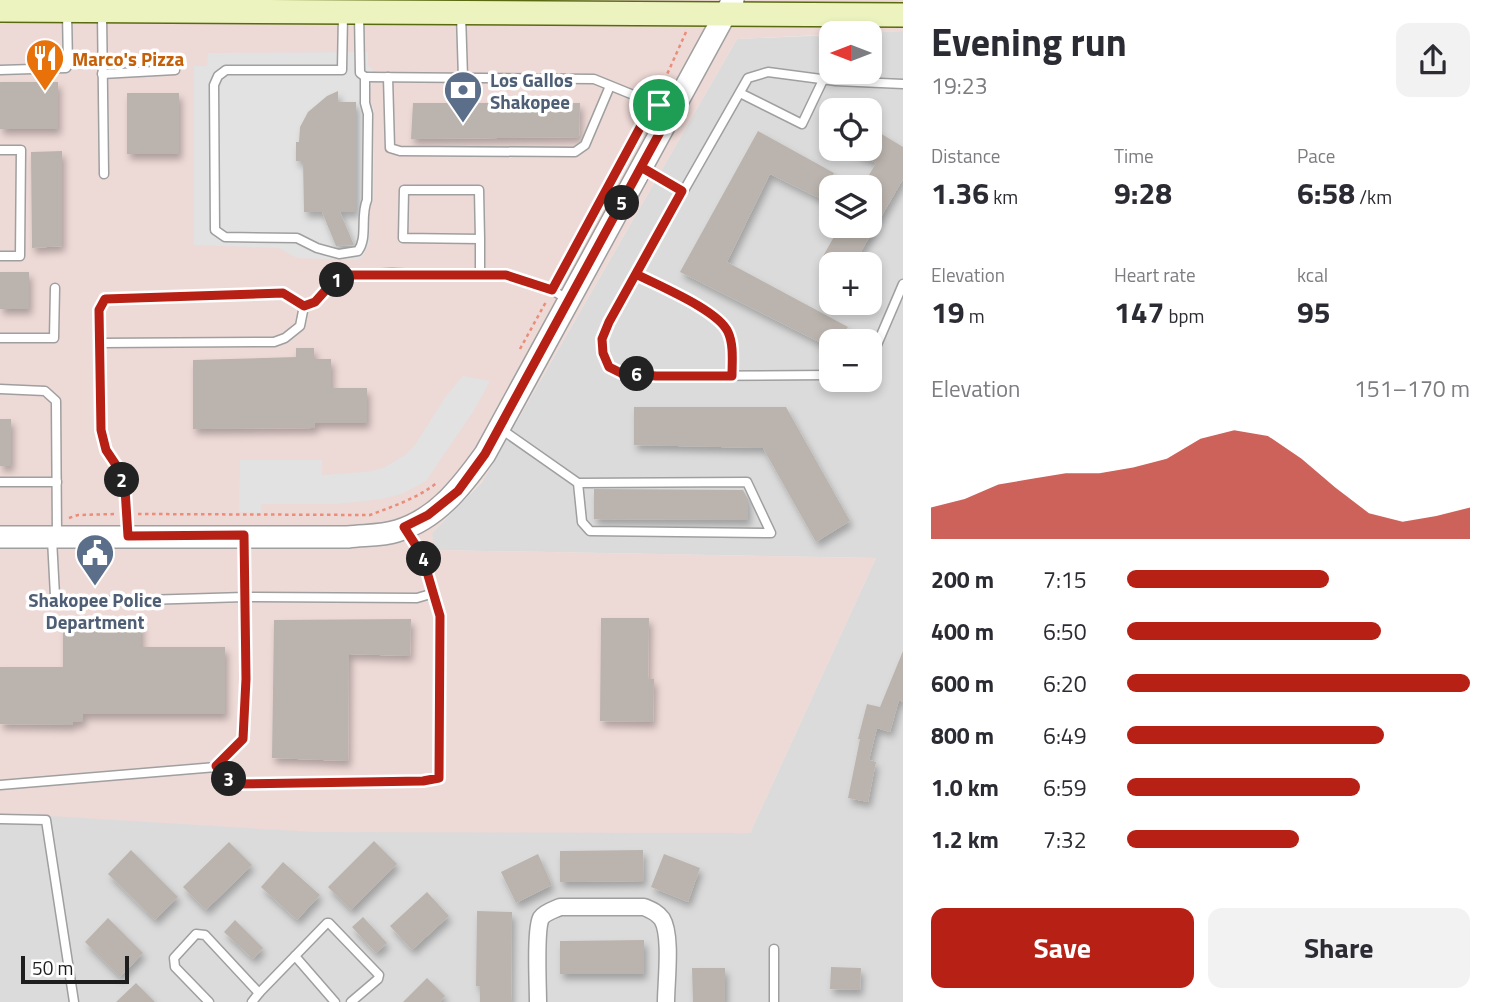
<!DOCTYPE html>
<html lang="en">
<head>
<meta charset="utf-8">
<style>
	body { margin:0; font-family:"Titillium Web",sans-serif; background:#f2f2f3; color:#2b2b33; height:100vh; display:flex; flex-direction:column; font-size:26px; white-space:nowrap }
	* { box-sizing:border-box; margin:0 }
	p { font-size:23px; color:#7c7c81 }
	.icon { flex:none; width:38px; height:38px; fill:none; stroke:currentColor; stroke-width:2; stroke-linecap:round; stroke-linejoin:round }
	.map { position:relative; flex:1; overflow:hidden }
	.panel { display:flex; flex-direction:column; background:#fff; width:595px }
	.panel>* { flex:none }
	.needle { width:46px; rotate:270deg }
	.tools { position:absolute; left:819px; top:21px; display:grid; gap:14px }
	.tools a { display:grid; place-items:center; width:63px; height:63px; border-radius:14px; background:#fff; box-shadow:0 4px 10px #0003; font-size:35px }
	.scale { position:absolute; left:21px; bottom:18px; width:108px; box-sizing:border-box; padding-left:7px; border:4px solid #1e1e1e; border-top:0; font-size:19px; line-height:24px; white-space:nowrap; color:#1e1e1e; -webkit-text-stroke:5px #fff; paint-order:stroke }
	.pin { position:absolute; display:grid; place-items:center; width:60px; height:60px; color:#fff; margin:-30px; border:4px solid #fff; border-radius:50%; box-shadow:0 2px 7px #0007 }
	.km { position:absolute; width:35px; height:35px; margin:-18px; border-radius:50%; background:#222; color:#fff; font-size:19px; line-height:35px; text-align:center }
	.round { display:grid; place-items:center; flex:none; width:74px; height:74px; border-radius:14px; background:#f2f2f3 }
	.headline { display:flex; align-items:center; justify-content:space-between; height:119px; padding:0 28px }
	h1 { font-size:38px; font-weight:700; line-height:52px }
	.stats { display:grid; grid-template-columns:repeat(3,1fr); gap:10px; height:119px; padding:7px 28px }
	.stats div { display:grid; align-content:center }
	.stats b { font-size:30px; font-weight:700 }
	.stats small { font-size:19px; font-weight:400 }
	.stats p { font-size:19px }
	.chart { height:196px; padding:14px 28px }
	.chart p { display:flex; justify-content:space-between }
	.chart svg { width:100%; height:126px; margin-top:7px; fill:#b72015; opacity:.7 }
	.button { display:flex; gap:14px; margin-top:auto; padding:14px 28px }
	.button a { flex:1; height:80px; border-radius:14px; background:#b72015; color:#fff; font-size:28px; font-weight:700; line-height:80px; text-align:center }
	.button a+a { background:#f2f2f3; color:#2b2b33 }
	ul { padding:0 28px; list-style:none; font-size:23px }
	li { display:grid; grid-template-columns:112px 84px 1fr; align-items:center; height:52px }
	li i { height:18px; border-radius:9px; background:#b72015 }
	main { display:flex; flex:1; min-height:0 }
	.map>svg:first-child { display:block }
</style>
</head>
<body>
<main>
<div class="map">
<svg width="903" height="1002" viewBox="0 0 903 1002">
	<defs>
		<filter id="shadow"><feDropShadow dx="3" dy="5.5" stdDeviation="3.5" flood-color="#0004"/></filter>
	</defs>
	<rect width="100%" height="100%" fill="#eeece5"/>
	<path fill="#dcdbdb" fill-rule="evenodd" d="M903,31V1002H0V813L750,833L876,558L433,550L432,533L482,482L737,39L831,35V72H870V33H860ZM831,110H870V149H831ZM831,187H870V226H831ZM831,264H870V303H831ZM831,341H870V380H831Z"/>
	<polygon fill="#edd9d6" points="0,0 903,0 903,31 737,39 483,480 432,533 434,550 876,558 750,833 313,832 0,813"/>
	<g fill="#e2e2e2">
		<polygon points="368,52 368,65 373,71 372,87 368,91 368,100 374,107 374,200 368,208 369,244 362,258 357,260 297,258 279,248 194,245 194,66 207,66 208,53"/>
		<polygon points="463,376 490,381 473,412 426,481 404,493 382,499 337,504 261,504 261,513 239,512 240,460 322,460 322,475 366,472 383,468 405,455 415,445 446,396"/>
	</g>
	<g fill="#bbb4ae" filter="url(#shadow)">
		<rect x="0" y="82" width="58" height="47"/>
		<polygon points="338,91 338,102 356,102 356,212 340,212 354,245 336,246 322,212 304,212 303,161 296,161 296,142 299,142 300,127 308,112 327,96"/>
		<rect x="127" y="93" width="52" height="61"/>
		<polygon points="413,103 580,103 579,137 411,139"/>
		<polygon points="870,127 903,147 903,179 854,264 833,264 822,258 840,226 870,226 870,187 862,187 876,163 849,149 870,149"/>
		<polygon points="758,131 834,173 821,199 770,174 727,262 848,327 837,341 831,341 831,348 680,272"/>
		<polygon points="62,151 62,246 32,248 31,152"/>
		<rect x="0" y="272" width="29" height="37"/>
		<polygon points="296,348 314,348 314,359 331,359 331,388 367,388 367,423 315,423 315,428 193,429 193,360 296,357"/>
		<polygon points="634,407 786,407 850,521 816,542 763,448 634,445"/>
		<rect x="0" y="419" width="11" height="47"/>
		<polygon points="594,489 743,490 748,499 748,520 594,519"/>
		<polygon points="601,618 649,618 648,679 654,679 653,722 600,721"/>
		<polygon points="411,619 410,656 349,654 348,761 272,758 274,620"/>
		<polygon points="63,621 141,622 141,647 225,647 225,714 83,714 83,722 73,722 73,725 0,724 0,667 63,667"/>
		<polygon points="903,651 903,702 899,700 890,732 877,728 869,760 876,762 868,802 848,798 860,739 858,739 867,704 880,707"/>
		<polygon points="374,841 397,864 351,910 328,887"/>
		<polygon points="229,842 252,865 206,910 183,887"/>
		<polygon points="131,850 178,897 155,920 108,874"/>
		<polygon points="643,850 644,881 560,882 560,851"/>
		<polygon points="538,854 552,885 516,903 501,872"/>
		<polygon points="664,854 700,868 688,902 651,887"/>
		<polygon points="283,862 320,895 297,920 261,887"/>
		<polygon points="427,892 449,916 412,950 390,926"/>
		<polygon points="477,911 512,912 511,1002 480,1002 480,986 476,986"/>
		<polygon points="363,917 387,943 376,953 352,927"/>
		<polygon points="108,918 143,953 120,977 85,942"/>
		<polygon points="235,920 263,948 253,959 224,932"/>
		<polygon points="644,940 644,974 560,974 560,941"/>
		<polygon points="831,967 861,968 860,990 830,989"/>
		<polygon points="692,968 725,968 725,1002 693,1002"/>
		<polygon points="427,978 445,996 440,1002 403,1002"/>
		<polygon points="136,983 155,1002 116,1002"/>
	</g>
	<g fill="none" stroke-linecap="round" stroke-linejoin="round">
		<g stroke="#9f9f9f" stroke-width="11">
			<g id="service">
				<polyline points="102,14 104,174"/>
				<polyline points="461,14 463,78"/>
				<path d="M343,15L342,70H226L218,76L214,85L215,230L225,237L297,238L317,248L339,254L358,251C368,238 360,216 367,200L368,114L365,103V77L360,73L359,13"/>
				<polyline points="838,33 838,15"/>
				<polyline points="0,70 66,68 68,65 67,13"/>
				<polyline points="102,74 175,70"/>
				<polyline points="365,77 594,79 658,105 670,114"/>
				<polyline points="388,77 390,148 400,151 575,152 585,145 610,86"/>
				<polyline points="740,93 802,124 823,80"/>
				<polyline points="0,150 21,150 20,256 0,256"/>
				<polyline points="644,169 682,191"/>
				<polyline points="480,239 479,190 404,190 403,238 480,239 480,276"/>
				<path d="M636,274C659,286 718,310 728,332C734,345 732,362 732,376"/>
				<polyline points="0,338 54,338 55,288"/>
				<polyline points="100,343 274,342 285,338 300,326 304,306"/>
				<polyline points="870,361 903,284"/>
				<polyline points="831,375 656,376 621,373 609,367 603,353 602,339 609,322 748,78 768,72 836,81 903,84"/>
				<polyline points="0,389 45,391 56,401 57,536"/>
				<polyline points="501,429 578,483 582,522 590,531 771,533 747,482 578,483"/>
				<polyline points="0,482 57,482"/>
				<polyline points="129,536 125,490 118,468 106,450 101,430 99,310 105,299 283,293 304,306 315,302 332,283 346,275 392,273 470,276 506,275 552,290 569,300"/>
				<polyline points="52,539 55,596 76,602 245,597 417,598 434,593 422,555 406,530"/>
				<polyline points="216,767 235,784 423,781 439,778 440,616 434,593"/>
				<polyline points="0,785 216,767 243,739 246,679 244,539"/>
				<polyline points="0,819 46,820 74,1002"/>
				<polyline points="295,956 335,1002"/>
				<polyline points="259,993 327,923 329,923 379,975 378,979 351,1002"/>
				<polyline points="209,1002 175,967 174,958 196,934 205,935 259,993 252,1002"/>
				<polyline points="774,1002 774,949"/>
			</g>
		</g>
		<g stroke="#9f9f9f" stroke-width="19">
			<path id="minor" d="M538,1002C538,986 535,930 541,918C545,912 554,910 560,907H644C651,910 657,912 662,919C672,935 666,982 666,1002"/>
		</g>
		<g stroke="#9f9f9f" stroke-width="24">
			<path id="tertiary" d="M0,537H348C363,535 382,536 397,531C437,519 462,486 485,454L733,0"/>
		</g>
		<g stroke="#5a6a10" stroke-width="26">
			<polyline id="secondary" points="0,10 903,15"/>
		</g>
		<g stroke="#eb8d79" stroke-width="2.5" stroke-dasharray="3.5 3.5" stroke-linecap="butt">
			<polyline points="664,87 665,79 686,32"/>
			<polyline points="557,282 643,122 647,119"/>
			<polyline points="520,349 547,300"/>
			<path d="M138,514L370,515C394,506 418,498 438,482"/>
			<polyline points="69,518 78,515 117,514"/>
		</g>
		<use href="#service" stroke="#fff" stroke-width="8"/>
		<use href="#minor" stroke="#fff" stroke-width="16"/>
		<use href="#tertiary" stroke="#fff" stroke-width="21"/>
		<use href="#secondary" stroke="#ecf3be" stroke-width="23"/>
	</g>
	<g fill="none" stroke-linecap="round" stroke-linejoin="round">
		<g stroke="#fff" stroke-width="14">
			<path id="route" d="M659,105L654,113L643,122L552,290L506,275H346L332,283L315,302L304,306L283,293L105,299L99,310L101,430L106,450L118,468L125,489L128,536L244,535L246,679L243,739L216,766L234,784L423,781L439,778L440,616L422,555L404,527L428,515L458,491L485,454L641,167L682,191L636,274C659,286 718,310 728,332C734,345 732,362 732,376H656L621,373L609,367L603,353L602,339L609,322L682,191L641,167L670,114L659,105"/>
		</g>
		<use href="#route" stroke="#b72015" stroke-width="9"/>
	</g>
	<defs>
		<g id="restaurant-pin" transform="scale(2.0125)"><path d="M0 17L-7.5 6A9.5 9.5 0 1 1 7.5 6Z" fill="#e8710a" stroke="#fff"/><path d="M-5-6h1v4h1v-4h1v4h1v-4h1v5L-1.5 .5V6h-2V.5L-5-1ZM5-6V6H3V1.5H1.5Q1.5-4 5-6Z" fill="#fff"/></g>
		<g id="bank-pin" transform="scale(2.0125)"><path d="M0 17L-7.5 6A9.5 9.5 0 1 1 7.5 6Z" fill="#5c6f8a" stroke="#fff"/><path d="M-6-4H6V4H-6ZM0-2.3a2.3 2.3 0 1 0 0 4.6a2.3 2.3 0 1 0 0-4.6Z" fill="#fff"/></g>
		<g id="civic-pin" transform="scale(2.0125)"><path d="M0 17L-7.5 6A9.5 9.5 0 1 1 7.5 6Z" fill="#5c6f8a" stroke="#fff"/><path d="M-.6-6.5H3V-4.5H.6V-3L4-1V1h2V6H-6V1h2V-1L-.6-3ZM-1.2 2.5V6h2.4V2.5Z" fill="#fff"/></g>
	</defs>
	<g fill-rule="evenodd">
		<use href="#restaurant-pin" x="45" y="58"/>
		<use href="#bank-pin" x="463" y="90"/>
		<use href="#civic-pin" x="95" y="553"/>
	</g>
	<g text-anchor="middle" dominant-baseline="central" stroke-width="7" stroke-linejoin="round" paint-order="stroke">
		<g font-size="19" font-weight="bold" fill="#c56008" stroke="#fff" text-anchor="start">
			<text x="72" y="58">Marco's Pizza</text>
		</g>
		<g font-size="19" font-weight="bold" fill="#4e5e75" stroke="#fff" text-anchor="start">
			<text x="490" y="79">Los Gallos<tspan x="490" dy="22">Shakopee</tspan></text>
			<text x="95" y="599" text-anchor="middle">Shakopee Police<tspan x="95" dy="22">Department</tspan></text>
		</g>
	</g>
</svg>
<div class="tools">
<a><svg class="needle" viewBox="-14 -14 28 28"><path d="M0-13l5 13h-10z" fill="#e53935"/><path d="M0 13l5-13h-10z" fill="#7c7c81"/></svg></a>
<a><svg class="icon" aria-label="locate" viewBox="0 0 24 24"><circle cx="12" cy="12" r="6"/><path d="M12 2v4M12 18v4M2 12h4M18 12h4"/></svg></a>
<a><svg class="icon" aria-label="layers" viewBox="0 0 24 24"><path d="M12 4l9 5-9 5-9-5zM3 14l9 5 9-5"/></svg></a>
<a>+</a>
<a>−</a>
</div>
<div class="scale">50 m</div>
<div class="pin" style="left:659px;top:105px;background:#1e9e55"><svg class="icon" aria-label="arrive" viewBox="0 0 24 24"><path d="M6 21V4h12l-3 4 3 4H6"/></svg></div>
<b class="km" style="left:337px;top:280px">1</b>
<b class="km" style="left:122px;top:480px">2</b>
<b class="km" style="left:229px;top:779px">3</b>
<b class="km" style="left:424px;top:559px">4</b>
<b class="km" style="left:622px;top:203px">5</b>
<b class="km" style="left:637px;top:374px">6</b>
</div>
<section class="panel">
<div class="headline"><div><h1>Evening run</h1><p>19:23</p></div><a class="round"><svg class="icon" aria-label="share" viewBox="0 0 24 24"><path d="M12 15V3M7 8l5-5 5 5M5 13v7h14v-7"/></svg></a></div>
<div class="stats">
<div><p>Distance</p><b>1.36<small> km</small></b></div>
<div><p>Time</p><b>9:28</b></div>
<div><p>Pace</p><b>6:58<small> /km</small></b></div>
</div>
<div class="stats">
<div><p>Elevation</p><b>19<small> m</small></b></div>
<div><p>Heart rate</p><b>147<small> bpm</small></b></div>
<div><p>kcal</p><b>95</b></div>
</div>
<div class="chart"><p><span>Elevation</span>151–170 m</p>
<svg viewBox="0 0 160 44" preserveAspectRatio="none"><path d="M0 44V33L10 30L20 25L30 23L40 21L50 21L60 19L70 16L80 9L90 6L100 8L110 16L120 26L130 35L140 38L150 36L160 33V44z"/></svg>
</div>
<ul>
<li><b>200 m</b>7:15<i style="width:59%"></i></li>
<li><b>400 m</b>6:50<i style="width:74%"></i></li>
<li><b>600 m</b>6:20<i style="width:100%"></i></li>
<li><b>800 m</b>6:49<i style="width:75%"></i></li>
<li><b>1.0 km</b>6:59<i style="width:68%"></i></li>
<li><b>1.2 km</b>7:32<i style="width:50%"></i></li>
</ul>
<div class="button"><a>Save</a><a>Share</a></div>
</section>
</main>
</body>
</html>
